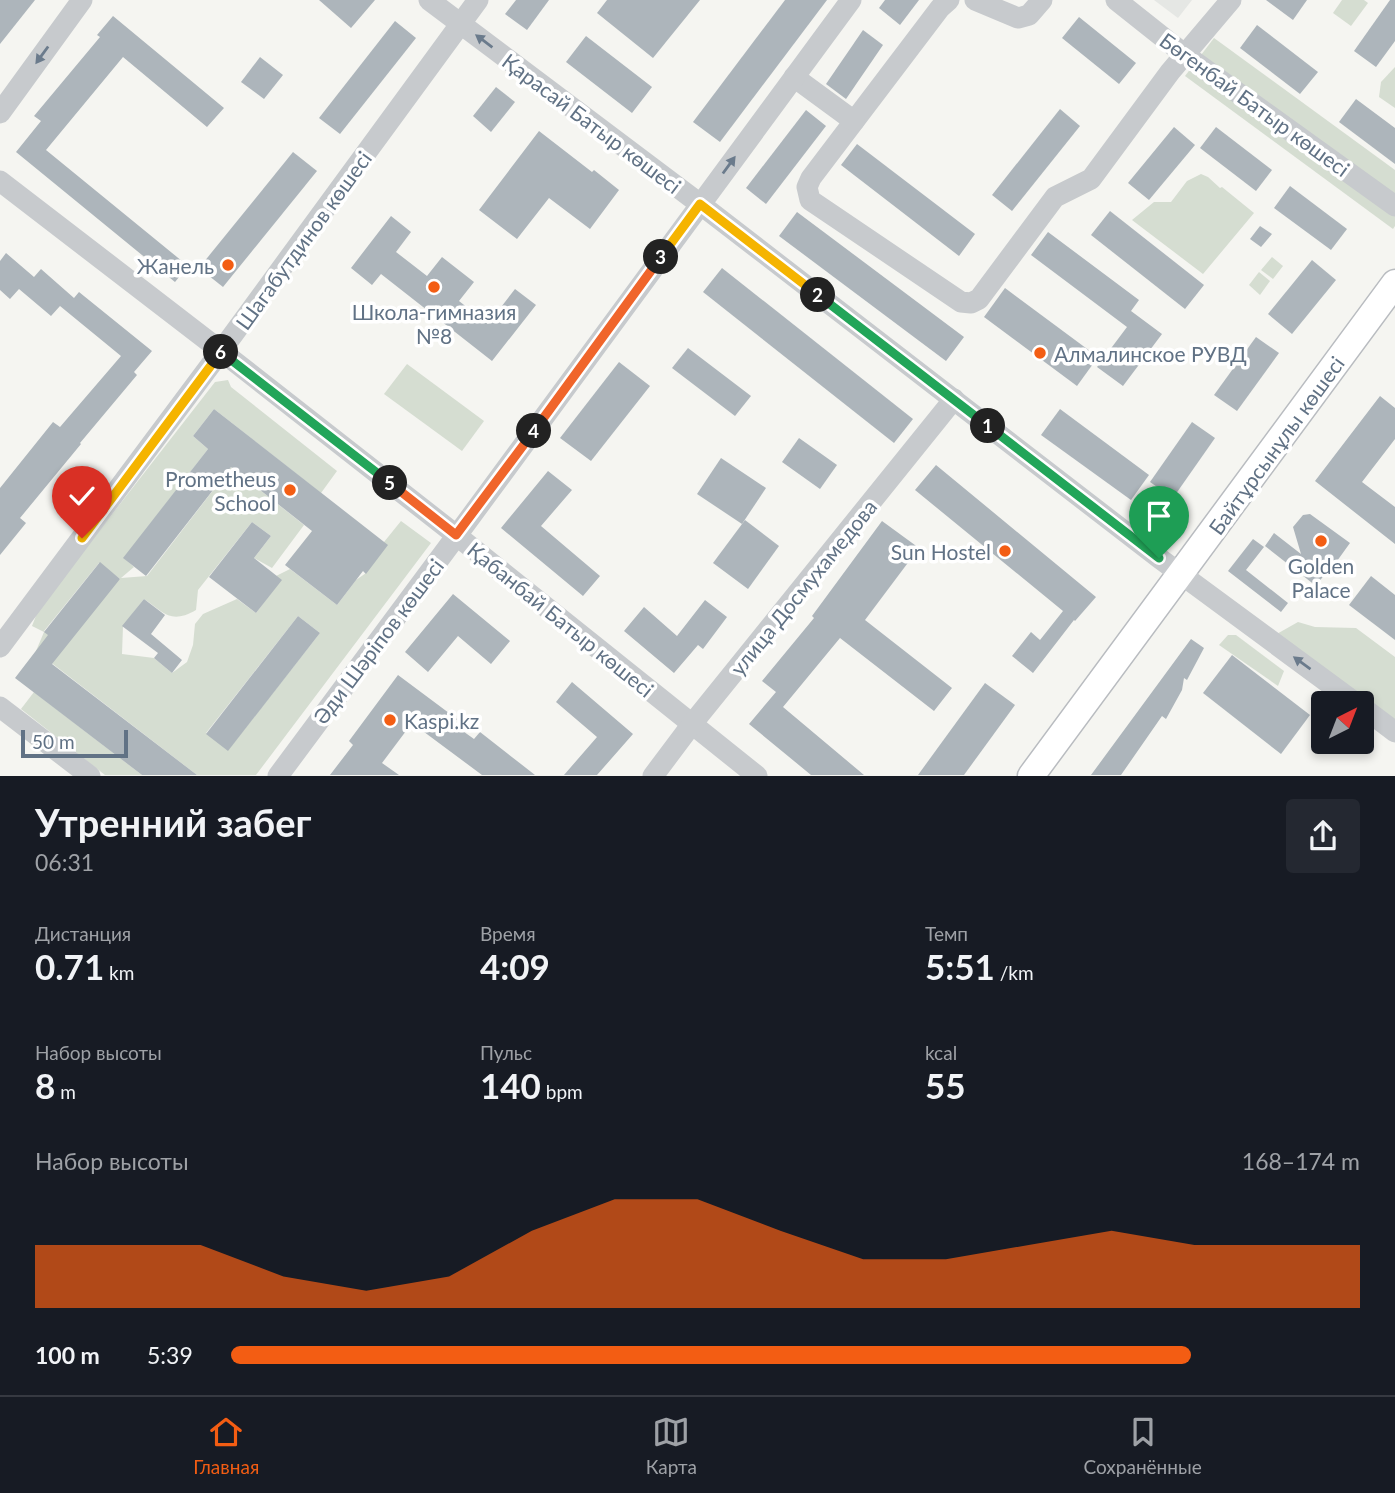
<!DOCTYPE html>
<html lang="ru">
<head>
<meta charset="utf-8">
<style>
	body { margin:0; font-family:Lato,sans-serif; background:#242831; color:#f1f3f6; height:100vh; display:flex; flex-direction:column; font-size:26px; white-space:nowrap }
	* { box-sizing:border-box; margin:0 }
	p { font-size:23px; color:#9ea1a6 }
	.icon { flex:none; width:38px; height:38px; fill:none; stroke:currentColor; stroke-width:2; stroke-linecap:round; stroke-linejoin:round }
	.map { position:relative; height:776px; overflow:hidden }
	.side { display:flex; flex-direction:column; background:#171b24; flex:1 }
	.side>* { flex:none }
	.needle { width:46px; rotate:42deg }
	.tools { position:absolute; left:1311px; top:691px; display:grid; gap:14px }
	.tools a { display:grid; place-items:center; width:63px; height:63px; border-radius:7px; background:#171b24; box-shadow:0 4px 10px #0003; font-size:35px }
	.scale { position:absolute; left:21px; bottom:18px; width:107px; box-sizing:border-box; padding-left:7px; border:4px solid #617285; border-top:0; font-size:19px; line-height:24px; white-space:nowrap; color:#617285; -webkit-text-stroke:5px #fff; paint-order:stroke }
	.pin { position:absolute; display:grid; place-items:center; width:60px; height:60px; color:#fff; margin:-72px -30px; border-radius:50% 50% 50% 0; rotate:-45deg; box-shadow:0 0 7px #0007 }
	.pin .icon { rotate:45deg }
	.km { position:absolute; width:35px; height:35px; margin:-18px; border-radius:50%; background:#222; color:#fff; font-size:19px; line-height:35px; text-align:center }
	.round { display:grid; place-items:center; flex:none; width:74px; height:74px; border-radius:7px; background:#242831 }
	.overview { display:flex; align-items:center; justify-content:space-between; height:119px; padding:0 35px }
	h1 { font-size:38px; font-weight:700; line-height:52px }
	.stats { display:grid; grid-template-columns:repeat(3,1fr); gap:10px; height:119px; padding:7px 35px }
	.stats div { display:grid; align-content:center }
	.stats b { font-size:35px; font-weight:700 }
	.stats small { font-size:19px; font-weight:400 }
	.stats p { font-size:19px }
	.chart { height:196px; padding:14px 35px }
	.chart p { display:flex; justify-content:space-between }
	.chart svg { width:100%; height:126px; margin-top:7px; fill:#f35d13; opacity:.7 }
	ul { padding:0 35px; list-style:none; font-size:23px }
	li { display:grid; grid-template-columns:112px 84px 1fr; align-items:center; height:52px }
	li i { height:18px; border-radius:9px; background:#f35d13 }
	.dock { display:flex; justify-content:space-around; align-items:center; height:98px; border-top:2px solid #363941; background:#171b24; font-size:19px; color:#9ea1a6 }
	.dock a { display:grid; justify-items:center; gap:4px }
	.dock .selected { color:#f35d13 }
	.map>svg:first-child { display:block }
</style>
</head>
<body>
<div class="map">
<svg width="1395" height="776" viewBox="0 0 1395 776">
	<rect width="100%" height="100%" fill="#f5f5f1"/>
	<polygon fill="#e5e7e4" points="1154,0 1192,0 1178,18"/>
	<g fill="#d5ddd1" fill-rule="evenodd">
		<polygon points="1342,0 1364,0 1368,3 1351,26 1333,13"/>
		<polygon points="1214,38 1395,170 1395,226 1393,229 1185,76"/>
		<polygon points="1395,67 1395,108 1379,97 1381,82"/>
		<polygon points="1201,174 1208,177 1220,188 1222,187 1254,213 1203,274 1132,220 1154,202 1171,202 1187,181"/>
		<polygon points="1272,257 1283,266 1273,279 1261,270"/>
		<polygon points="1259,272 1270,281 1260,295 1249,285"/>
		<polygon points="407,364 484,421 462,451 384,394"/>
		<path d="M228,380L231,387L337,471L321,493L214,409L193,436L208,449L124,558L134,567L121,578L147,576L231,467L304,525L272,568L254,558L271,536L252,522L198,590L196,610C170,625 164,612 144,599L123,626L122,654L154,658L172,673L187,662L193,645L195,624L203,614L237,599L256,613L281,580L276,576L290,569L337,605L356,580L366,573L384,542L401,521L431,543L256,775H197L36,651L44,632L32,626L39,608L215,382ZM99,563L120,579L44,632V631ZM298,616L320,633L228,750L206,733Z"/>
		<polygon points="1298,622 1315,627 1356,628 1395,657 1395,720 1275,635"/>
		<polygon points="1228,635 1236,635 1284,671 1278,686 1219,645"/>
		<polygon points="34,692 142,775 105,775 21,709"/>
	</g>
	<g fill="#adb5bb">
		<polygon points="0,0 35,0 0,44"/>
		<polygon points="319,0 375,0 351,28"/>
		<polygon points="516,0 549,0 527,30 505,14"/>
		<polygon points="607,0 700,0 653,58 597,13"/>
		<polygon points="785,0 827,0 720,142 693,122"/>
		<polygon points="885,0 919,0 900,25 879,8"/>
		<polygon points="1266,0 1307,0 1293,20"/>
		<polygon points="1390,0 1395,0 1395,41 1376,67 1354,51"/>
		<polygon points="113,16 224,108 207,127 123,57 46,150 188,266 175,282 16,152 41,121 34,116 100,37 97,35"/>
		<polygon points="1079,17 1136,63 1119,84 1062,38"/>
		<polygon points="395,21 416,38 340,134 319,118"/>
		<polygon points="1257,25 1318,72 1300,94 1240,48"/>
		<polygon points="863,30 883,45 846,99 826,84"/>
		<polygon points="586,36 652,87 632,113 566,62"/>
		<polygon points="260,57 283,75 264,99 241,82"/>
		<polygon points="496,87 515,102 491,132 473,116"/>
		<polygon points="1356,99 1395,128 1395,164 1339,122"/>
		<polygon points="1060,109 1080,126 1012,211 992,195"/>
		<polygon points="806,110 826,126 766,204 746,188"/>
		<polygon points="1174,127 1195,145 1149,200 1128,183"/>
		<polygon points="1216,127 1272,170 1256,191 1200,148"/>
		<polygon points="539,131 592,172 594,170 619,190 590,229 549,198 517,239 479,210"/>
		<polygon points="857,144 975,234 959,256 841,165"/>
		<polygon points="293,152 317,171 223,287 199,268"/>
		<polygon points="1290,186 1347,229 1331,250 1274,208"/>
		<polygon points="1110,211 1204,285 1185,309 1091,235"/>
		<polygon points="797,212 964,337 946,361 779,236"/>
		<polygon points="391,216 411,232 396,252 427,276 442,257 474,282 459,301 488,324 515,289 536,305 492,361 381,274 372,285 351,268"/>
		<polygon points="1260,226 1272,234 1261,247 1250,239"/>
		<polygon points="1048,232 1139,300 1131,311 1162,334 1123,386 1097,367 1127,327 1031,255"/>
		<polygon points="6,253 34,277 41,269 74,298 79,292 152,351 134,372 137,375 80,443 81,444 20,518 26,523 0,555 0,488 53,422 60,427 121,356 60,306 51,316 19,289 10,299 0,290 0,261"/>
		<polygon points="1312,260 1336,280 1292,334 1268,314"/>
		<polygon points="722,268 913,419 894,443 703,292"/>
		<polygon points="1005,288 1098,357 1077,386 984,317"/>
		<polygon points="1256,337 1279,353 1237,411 1214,395"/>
		<polygon points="688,348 751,396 735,416 672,368"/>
		<polygon points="619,362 650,386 591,461 560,438"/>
		<polygon points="1380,396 1395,408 1395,439 1362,482 1395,507 1395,544 1315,481"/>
		<polygon points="214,409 388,545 366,574 363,571 337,605 285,565 312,531 231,467 146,576 123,558 208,449 193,436"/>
		<polygon points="1060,409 1149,475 1131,500 1041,435"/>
		<polygon points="1192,422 1215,438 1173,498 1150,482"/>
		<polygon points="799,438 837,465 820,489 782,462"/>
		<polygon points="721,458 766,488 742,524 697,494"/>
		<polygon points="936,465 1096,597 1075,621 1074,620 1033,673 1012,656 1031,632 1040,640 1063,611 915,490"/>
		<polygon points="548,471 572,490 541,526 600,576 583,596 501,528"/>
		<polygon points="1310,514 1350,543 1332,568 1330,567 1316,586 1265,546 1274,533 1301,554 1293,527 1303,515"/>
		<polygon points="745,520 779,546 748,589 713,563"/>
		<polygon points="882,521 919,548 865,620 952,688 934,711 840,638 783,707 864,775 811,775 749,724 776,692 762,681 814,618 812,616"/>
		<polygon points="252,522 271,536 254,558 282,580 256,613 209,577"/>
		<polygon points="1253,539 1264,547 1246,570 1288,603 1281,612 1228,571"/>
		<polygon points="100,562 120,579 52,664 197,775 142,775 15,678 48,635 44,632"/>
		<polygon points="1371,576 1395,595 1395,640 1349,605"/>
		<polygon points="453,594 510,641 491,664 458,636 428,672 405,652"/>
		<polygon points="144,599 165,615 151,634 182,660 172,673 154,658 158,653 122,626"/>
		<polygon points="705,600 727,617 703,649 698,645 674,673 624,631 644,607 677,636"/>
		<polygon points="298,616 320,633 228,751 206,734"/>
		<polygon points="1191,639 1204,648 1187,680 1184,678 1182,690 1166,719 1162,716 1121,775 1091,775"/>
		<polygon points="1232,655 1310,715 1281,754 1203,693"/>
		<polygon points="398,675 457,719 453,724 474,739 480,732 535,775 482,775 412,723 382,763 399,775 330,775 353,745 349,741"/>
		<polygon points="572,682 633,734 597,775 564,775 597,737 556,702"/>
		<polygon points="985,683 1015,705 964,775 918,775"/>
	</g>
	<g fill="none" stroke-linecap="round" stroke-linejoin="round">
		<g stroke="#b9bcc0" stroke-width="29">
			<polyline id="major" points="1031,776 1395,283"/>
		</g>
		<g stroke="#c7cacd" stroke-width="21">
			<polyline points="429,0 700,204 1159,558 1357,704"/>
			<polyline points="949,0 940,8 811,178 807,187 810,200 961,302 971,303 979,299 1055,197 1091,179 1170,72 1231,0"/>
			<polyline points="975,0 1018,18 1029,15 1042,0"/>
			<polyline points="1116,0 1184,54 1395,206"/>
			<polyline points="794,77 854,121"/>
			<polyline points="0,113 82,0"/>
			<polyline points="0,181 221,351 456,535 757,776"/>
			<polyline points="0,647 221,351 478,0"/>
			<polyline points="0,707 90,776"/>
			<polyline points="1362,707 1395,732"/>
			<polyline points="278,776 466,523 851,0"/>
			<polyline points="653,776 692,724 954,399"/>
		</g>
		<use href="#major" stroke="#fff" stroke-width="26"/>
	</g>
	<defs><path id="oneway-solid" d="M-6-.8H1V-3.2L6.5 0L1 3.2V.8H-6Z" transform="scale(1.75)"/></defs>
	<g fill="#6b7b8c">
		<use href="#oneway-solid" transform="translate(484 41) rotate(-143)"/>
		<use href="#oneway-solid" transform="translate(42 55) rotate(126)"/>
		<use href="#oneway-solid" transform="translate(729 165) rotate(-54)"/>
		<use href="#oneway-solid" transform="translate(1302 663) rotate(-144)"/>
	</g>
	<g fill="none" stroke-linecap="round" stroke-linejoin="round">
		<g stroke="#fff" stroke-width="14">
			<polyline id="split-1" points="988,426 1159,558"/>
		</g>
		<g stroke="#fff" stroke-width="14">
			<polyline id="split-2" points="818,295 988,426"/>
		</g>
		<g stroke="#fff" stroke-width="14">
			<polyline id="split-3" points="661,257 700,204 818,295"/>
		</g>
		<g stroke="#fff" stroke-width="14">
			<polyline id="split-4" points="534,431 661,257"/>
		</g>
		<g stroke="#fff" stroke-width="14">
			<polyline id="split-5" points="390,483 456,535 534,431"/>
		</g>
		<g stroke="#fff" stroke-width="14">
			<polyline id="split-6" points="221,352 390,483"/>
		</g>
		<g stroke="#fff" stroke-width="14">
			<polyline id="split-7" points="82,538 221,352"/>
		</g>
		<use href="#split-1" stroke="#22a559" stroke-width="9"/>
		<use href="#split-2" stroke="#22a559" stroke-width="9"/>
		<use href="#split-3" stroke="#f5b400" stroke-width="9"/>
		<use href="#split-4" stroke="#f0652b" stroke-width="9"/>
		<use href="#split-5" stroke="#f0652b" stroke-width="9"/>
		<use href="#split-6" stroke="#22a559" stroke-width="9"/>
		<use href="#split-7" stroke="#f5b400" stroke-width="9"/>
	</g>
	<g fill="#f35d13" stroke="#fff" stroke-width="2.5">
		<circle cx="228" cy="265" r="7"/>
		<circle cx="434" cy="287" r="7"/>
		<circle cx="1040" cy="353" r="7"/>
		<circle cx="290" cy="490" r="7"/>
		<circle cx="1321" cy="541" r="7"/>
		<circle cx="1005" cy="551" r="7"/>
		<circle cx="390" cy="720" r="7"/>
	</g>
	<g text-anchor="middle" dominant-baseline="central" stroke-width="7" stroke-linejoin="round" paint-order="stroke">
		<g font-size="21" fill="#617285" stroke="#fff">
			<text transform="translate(1255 104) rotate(36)">Бөгенбай Батыр көшесі</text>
			<text transform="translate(592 123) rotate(37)">Қарасай Батыр көшесі</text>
			<text transform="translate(303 240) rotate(-54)">Шагабутдинов көшесі</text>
			<text transform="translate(1276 445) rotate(-54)">Байтұрсынұлы көшесі</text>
			<text transform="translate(803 587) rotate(-51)">улица Досмухамедова</text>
			<text transform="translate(561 619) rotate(39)">Қабанбай Батыр көшесі</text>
			<text transform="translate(378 641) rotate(-53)">Әди Шәріпов көшесі</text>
		</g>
		<g font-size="21" fill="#617285" stroke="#fff" text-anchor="end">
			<text x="214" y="265">Жанель</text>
			<text x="434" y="311" text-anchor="middle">Школа-гимназия<tspan x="434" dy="24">№8</tspan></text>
			<text x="1054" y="353" text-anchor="start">Алмалинское РУВД</text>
			<text x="276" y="478">Prometheus<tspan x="276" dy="24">School</tspan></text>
			<text x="991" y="551">Sun Hostel</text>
			<text x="1321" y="565" text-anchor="middle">Golden<tspan x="1321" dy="24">Palace</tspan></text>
			<text x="404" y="720" text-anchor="start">Kaspi.kz</text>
		</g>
	</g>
</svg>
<div class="tools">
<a><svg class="needle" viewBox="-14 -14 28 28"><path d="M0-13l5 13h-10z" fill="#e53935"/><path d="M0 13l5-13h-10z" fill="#9ea1a6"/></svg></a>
</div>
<div class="scale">50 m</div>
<div class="pin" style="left:1159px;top:558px;background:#1e9e55"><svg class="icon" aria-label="arrive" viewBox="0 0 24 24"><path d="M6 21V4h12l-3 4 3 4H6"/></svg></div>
<div class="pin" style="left:82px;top:538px;background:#d93025"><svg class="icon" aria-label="check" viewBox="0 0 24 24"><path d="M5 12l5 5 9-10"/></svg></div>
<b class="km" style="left:988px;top:426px">1</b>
<b class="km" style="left:818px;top:295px">2</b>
<b class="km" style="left:661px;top:257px">3</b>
<b class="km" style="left:534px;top:431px">4</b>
<b class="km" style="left:390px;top:483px">5</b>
<b class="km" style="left:221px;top:352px">6</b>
</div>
<section class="side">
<div class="overview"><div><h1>Утренний забег</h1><p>06:31</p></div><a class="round"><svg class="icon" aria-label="share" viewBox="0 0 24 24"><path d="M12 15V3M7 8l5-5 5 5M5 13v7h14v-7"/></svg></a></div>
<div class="stats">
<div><p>Дистанция</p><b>0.71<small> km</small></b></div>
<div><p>Время</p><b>4:09</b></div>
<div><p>Темп</p><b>5:51<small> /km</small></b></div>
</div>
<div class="stats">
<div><p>Набор высоты</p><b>8<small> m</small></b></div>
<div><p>Пульс</p><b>140<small> bpm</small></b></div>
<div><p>kcal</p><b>55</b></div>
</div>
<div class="chart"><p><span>Набор высоты</span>168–174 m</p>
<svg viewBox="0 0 160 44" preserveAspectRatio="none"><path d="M0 44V22L10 22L20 22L30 33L40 38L50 33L60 17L70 6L80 6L90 17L100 27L110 27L120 22L130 17L140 22L150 22L160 22V44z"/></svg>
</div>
<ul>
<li><b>100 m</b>5:39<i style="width:85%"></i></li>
</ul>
</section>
<nav class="dock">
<a class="selected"><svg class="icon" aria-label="home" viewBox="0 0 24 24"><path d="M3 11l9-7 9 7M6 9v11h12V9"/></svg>Главная</a>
<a><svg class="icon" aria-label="map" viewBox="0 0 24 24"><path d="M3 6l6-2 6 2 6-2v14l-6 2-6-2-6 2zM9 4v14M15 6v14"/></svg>Карта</a>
<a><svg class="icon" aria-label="saved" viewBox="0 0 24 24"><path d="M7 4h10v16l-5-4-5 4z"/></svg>Сохранённые</a>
</nav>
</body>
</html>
